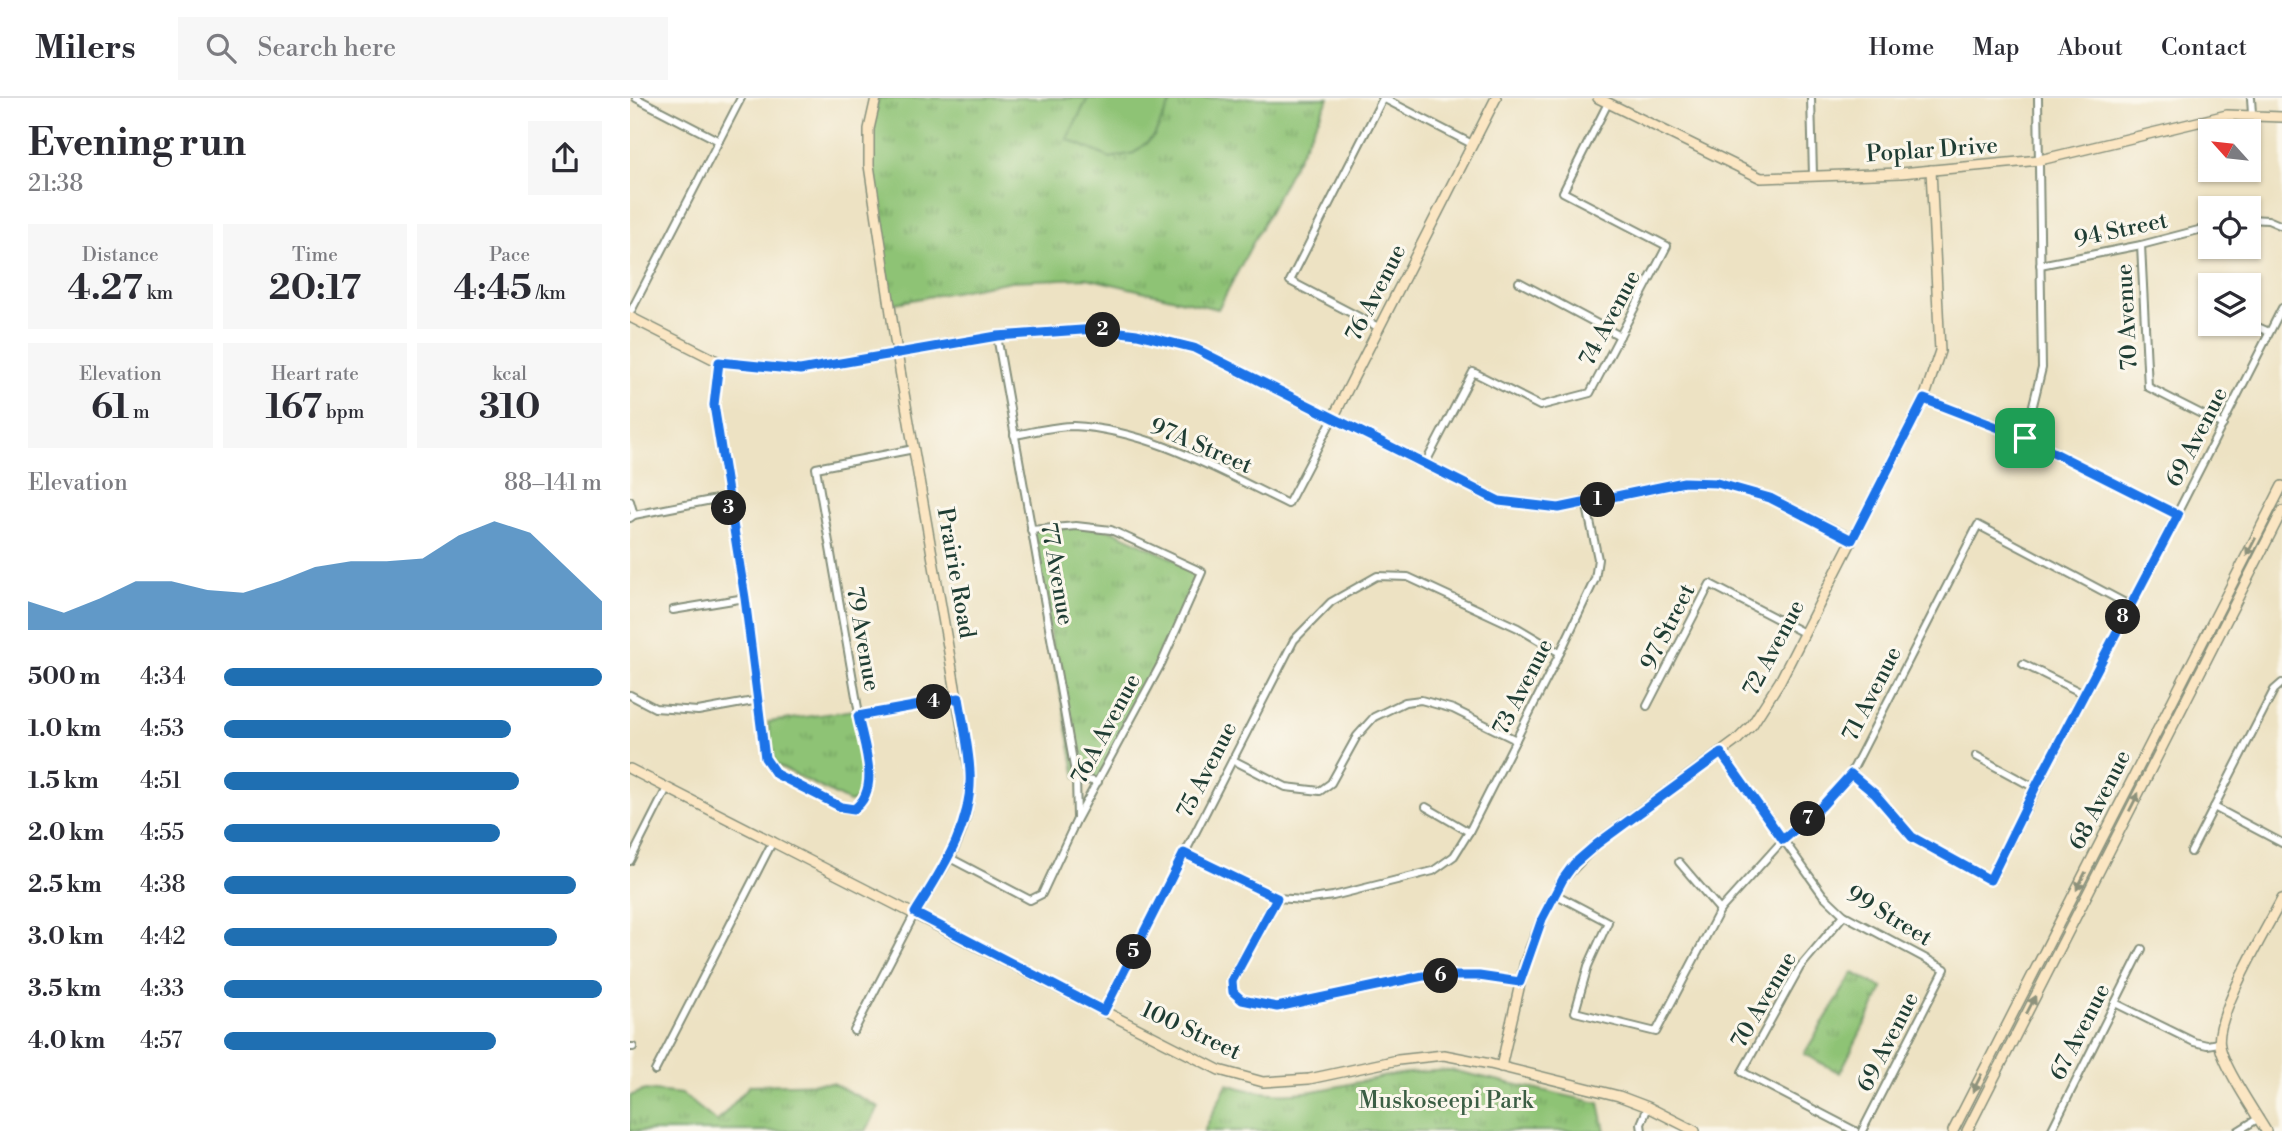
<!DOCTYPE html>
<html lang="en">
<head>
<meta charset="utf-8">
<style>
	body { margin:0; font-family:"Libre Bodoni",serif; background:#f7f7f7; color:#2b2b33; height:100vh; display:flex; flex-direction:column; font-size:26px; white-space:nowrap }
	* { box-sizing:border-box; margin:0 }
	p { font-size:23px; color:#7c7c81 }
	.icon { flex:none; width:38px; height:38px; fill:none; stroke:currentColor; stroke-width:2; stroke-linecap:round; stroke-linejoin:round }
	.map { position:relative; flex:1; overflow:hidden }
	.side { display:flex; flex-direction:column; background:#fff; width:630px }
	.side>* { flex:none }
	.needle { width:46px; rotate:297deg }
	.controls { position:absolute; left:1568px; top:21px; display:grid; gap:14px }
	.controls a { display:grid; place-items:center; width:63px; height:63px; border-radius:0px; background:#fff; box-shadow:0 2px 5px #0004; font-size:35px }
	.pin { position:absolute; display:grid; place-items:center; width:60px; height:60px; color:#fff; margin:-30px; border-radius:14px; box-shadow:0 4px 10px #0006 }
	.km { position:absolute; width:35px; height:35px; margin:-18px; border-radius:50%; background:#222; color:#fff; font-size:19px; line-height:35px; text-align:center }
	.round { display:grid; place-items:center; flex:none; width:74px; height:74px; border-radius:0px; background:#f7f7f7 }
	.summary { display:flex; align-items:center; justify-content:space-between; height:119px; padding:0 28px }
	h1 { font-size:38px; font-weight:800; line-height:52px }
	.stats { display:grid; grid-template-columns:repeat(3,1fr); gap:10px; height:119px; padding:7px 28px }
	.stats div { display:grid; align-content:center; border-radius:0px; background:#f7f7f7; text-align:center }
	.stats b { font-size:35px; font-weight:800 }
	.stats small { font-size:19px; font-weight:400 }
	.stats p { font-size:19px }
	.chart { height:196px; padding:14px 28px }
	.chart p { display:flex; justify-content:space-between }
	.chart svg { width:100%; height:126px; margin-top:7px; fill:#1f6fb2; opacity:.7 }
	ul { padding:0 28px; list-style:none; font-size:23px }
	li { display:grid; grid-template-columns:112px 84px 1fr; align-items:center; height:52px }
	li i { height:18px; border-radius:9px; background:#1f6fb2 }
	header { display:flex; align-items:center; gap:42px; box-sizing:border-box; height:98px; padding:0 35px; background:#fff; border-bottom:2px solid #e1e1e2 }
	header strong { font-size:33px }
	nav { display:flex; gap:38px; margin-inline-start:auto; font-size:24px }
	.search { width:490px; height:63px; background:#f7f7f7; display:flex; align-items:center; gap:18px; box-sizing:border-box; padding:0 24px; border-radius:0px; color:#7c7c81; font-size:26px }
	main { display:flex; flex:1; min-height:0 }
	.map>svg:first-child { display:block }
</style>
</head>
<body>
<header>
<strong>Milers</strong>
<div class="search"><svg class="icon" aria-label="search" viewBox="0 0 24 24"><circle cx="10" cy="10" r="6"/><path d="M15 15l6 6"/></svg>Search here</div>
<nav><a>Home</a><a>Map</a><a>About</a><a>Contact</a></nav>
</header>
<main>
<section class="side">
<div class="summary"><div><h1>Evening run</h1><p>21:38</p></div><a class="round"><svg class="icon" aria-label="share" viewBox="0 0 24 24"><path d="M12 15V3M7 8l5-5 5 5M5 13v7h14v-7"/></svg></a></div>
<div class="stats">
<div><p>Distance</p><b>4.27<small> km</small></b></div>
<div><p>Time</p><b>20:17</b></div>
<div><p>Pace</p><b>4:45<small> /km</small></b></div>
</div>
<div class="stats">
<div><p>Elevation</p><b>61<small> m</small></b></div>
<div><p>Heart rate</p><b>167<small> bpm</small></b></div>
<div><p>kcal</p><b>310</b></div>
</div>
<div class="chart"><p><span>Elevation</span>88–141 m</p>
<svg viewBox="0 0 160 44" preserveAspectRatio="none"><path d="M0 44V34L10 38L20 33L30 27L40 27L50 30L60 31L70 27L80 22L90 20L100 20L110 19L120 11L130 6L140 10L150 22L160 34V44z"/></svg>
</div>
<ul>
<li><b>500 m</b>4:34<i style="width:100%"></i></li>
<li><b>1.0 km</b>4:53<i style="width:76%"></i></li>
<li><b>1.5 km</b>4:51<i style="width:78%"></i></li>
<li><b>2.0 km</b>4:55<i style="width:73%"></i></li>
<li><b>2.5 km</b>4:38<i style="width:93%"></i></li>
<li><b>3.0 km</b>4:42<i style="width:88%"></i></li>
<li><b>3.5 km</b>4:33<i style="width:100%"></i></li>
<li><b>4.0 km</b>4:57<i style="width:72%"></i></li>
</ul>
</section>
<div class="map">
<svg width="1652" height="1033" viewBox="0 0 1652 1033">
	<defs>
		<pattern id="park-tufts" width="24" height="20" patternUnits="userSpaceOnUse" patternTransform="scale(1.75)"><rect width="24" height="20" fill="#8ec375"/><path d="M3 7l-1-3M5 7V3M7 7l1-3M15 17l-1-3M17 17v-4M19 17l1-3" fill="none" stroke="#73a061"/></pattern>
	</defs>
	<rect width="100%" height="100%" fill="#fbf7ec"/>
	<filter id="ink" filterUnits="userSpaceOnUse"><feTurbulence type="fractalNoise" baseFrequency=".0143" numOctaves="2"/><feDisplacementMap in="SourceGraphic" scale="14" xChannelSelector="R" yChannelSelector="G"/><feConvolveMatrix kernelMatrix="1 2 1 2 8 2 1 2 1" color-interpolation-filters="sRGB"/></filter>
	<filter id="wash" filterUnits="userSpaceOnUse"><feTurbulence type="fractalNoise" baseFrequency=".00686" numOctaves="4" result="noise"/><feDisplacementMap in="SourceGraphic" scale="28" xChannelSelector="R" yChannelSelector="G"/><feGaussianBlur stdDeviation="1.57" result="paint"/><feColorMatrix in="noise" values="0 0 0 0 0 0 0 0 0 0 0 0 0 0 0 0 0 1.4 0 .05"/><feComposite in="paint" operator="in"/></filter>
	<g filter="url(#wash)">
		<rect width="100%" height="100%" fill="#ede2c3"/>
		<g fill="url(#park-tufts)" stroke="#568054" stroke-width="2">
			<polygon points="248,0 699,0 588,211 457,180 381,183 260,206 238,65"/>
			<polygon points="446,428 481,432 572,474 468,684 446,680 401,432"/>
			<polygon points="224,612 235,678 234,688 225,703 219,704 145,666 138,624"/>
			<polygon points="1223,875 1253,890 1210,975 1174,956"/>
			<path d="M821,972L969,1005L975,1033H574L597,986C657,1007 703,988 762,977C781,974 802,973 821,972Z"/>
			<polygon points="202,985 249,1009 236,1033 0,1033 0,998 15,992 52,996 87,1024 120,987"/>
		</g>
		<polygon fill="#8ec375" stroke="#568054" stroke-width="2" points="458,0 538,0 542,2 524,38 504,55 480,60 437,41"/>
	</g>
	<g filter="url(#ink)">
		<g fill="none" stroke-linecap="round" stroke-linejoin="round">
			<g stroke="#86907c" stroke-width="10">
				<g id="street">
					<polyline points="6,0 89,43"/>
					<polyline points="753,0 842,46"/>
					<polyline points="1181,0 1183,77"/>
					<polyline points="1621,0 1622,16"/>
					<polyline points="1619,121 1638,122 1652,128"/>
					<polyline points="1511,147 1518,289 1593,327"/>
					<polyline points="1410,167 1511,147 1580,129"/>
					<polyline points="889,184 990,238"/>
					<polyline points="0,215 111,0"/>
					<polyline points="1619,225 1639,234"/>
					<polyline points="750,230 660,183 753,0"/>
					<polyline points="367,238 446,680 447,720"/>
					<polyline points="89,264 84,307 115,500 135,660 146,676 211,709 224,711 231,706 240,679 186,370 284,351"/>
					<polyline points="1294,301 1395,340 1548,417"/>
					<path d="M384,337C403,334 424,328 443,328C521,332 589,373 658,406L703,320"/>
					<polyline points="1395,340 1412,270 1408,0"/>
					<polyline points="795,366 843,274 910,308 960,295 1037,148 933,94 978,5"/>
					<polyline points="0,403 4,417"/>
					<polyline points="0,420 4,417 97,399"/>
					<polyline points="43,512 115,500"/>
					<polyline points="1393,566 1454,596"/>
					<polyline points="0,597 25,610 68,613 129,602"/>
					<polyline points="1017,608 1080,486 1174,535"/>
					<polyline points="228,618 329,600"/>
					<polyline points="1091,655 1193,797 1214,817 1315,871 1232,1033"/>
					<polyline points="1346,658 1405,690"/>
					<polyline points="603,662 656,689 690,693 701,685 727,638 744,619 775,604 791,602 823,611 886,642"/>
					<polyline points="1221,675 1245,696 1282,739 1360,782 1652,210"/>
					<polyline points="446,680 468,684"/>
					<polyline points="796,709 839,734"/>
					<polyline points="1584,709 1652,745"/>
					<polyline points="1561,754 1644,592 1652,585"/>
					<polyline points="554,755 647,800 674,802 703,798 803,773 824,758 839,734 930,555 965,481 968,461 956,404"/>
					<polyline points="318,759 400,802 412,796 447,721 532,564 572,474 481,432 446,428 401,432"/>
					<polyline points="0,763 37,690"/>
					<polyline points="1049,764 1090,812"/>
					<polyline points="925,796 978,824 958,868 945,914 1026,934 1090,812 1153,742 1192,708 1221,675 1348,427 1499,507"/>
					<polyline points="647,800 602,883 603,894 612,902 647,909 793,878 849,878 890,884"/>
					<polyline points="1214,817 1170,869 1112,974 1225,1033"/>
					<polyline points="1485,905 1564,944 1577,947 1589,945"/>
					<polyline points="474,913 664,542 701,504 747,478 778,479 888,530 930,555"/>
					<polyline points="224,933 285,815"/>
					<polyline points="0,949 3,949"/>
					<polyline points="25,973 143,743"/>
					<polyline points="1012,1033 1011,1026 1018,1009"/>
					<polyline points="1421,1033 1512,851"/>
					<polyline points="1608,1033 1629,1020"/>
				</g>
			</g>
			<g stroke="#86907c" stroke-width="12">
				<g id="secondary">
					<path d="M246,0L239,31V67L267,255L340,675C340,692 339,708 334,724C325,756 302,787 285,815"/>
					<polyline points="968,0 1131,80 1271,75 1410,62 1597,17 1652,19"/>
					<polyline points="0,219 89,264 170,272 367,238 466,231 507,236 564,250 869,403 929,410 1054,384 1087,385 1140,400 1222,441"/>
					<polyline points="703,320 866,0"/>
					<polyline points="0,671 589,972 633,984 679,981 768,962 814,957 860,966 989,998 1018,1009 1065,1033"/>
					<polyline points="871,969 895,864 912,821 933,781 966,746 1106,643 1122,627 1150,583 1294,301 1310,253 1301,72"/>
					<polyline points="1323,1033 1652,388"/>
					<polyline points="1337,1033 1652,413"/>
					<path d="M1636,1033C1624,1013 1594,969 1590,948C1583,920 1637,830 1652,801"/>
				</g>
			</g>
			<use href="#street" stroke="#fff" stroke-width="6"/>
			<use href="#secondary" stroke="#fbe6c3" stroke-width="9"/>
		</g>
		<defs><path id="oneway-solid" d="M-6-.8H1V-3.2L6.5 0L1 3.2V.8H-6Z" transform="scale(1.75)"/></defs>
		<g fill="#8d927c">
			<use href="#oneway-solid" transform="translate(1621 449) rotate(117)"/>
			<use href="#oneway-solid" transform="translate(1504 704) rotate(-63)"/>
			<use href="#oneway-solid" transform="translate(1451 783) rotate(117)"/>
			<use href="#oneway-solid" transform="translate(1401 907) rotate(-63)"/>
			<use href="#oneway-solid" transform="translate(1347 985) rotate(117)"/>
		</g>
	</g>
	<g fill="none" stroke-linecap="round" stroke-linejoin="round" filter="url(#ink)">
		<g stroke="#fff" stroke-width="14">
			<path id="route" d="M466,231L507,236L564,250L869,403L929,410L1054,384L1087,385L1140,400L1222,442L1294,301L1395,340L1548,417L1405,690L1360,782L1282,739L1245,696L1221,676L1192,708L1153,742L1091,655L967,746L944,766L933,781L912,821L890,884L849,878H793L647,909L612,902L603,894L602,883L647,800L554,755L474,913L285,815C311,773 343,727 340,675C339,650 333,625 329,600L228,618C233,645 252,691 224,711L211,709L146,676L135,660L115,500L84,307L89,264L170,272L367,238Z"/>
		</g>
		<use href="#route" stroke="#1a73e8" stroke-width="9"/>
	</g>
	<g text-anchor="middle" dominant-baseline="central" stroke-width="6" stroke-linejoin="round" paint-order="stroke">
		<g font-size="23" fill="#1f3d34" stroke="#fbf7ec">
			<text transform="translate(1302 52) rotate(-4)">Poplar Drive</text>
			<text transform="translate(1491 132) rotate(-12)">94 Street</text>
			<text transform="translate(746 195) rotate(-63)">76 Avenue</text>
			<text transform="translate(1497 219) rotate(-93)">70 Avenue</text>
			<text transform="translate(980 220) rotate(-62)">74 Avenue</text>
			<text transform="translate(1567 339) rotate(-63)">69 Avenue</text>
			<text transform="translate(571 348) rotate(23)">97A Street</text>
			<text transform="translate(326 475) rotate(80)">Prairie Road</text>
			<text transform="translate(427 476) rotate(80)">77 Avenue</text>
			<text transform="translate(1038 529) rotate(-63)">97 Street</text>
			<text transform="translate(233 541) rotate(80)">79 Avenue</text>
			<text transform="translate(1144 550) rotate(-62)">72 Avenue</text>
			<text transform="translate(893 589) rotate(-63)">73 Avenue</text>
			<text transform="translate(1242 596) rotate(-63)">71 Avenue</text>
			<text transform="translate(476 631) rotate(-62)">76A Avenue</text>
			<text transform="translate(577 672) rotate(-63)">75 Avenue</text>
			<text transform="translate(1470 702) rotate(-63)">68 Avenue</text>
			<text transform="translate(1259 818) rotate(31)">99 Street</text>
			<text transform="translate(1134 902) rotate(-60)">70 Avenue</text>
			<text transform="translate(561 933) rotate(25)">100 Street</text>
			<text transform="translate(1450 934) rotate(-63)">67 Avenue</text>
			<text transform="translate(1258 944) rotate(-63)">69 Avenue</text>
		</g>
		<g font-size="23" fill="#3b5e44" stroke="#fbf7ec">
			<text x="816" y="1003">Muskoseepi Park</text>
		</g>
	</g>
</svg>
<div class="controls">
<a><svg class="needle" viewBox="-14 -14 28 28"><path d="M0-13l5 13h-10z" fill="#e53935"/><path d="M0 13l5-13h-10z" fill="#7c7c81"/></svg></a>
<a><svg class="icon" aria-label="locate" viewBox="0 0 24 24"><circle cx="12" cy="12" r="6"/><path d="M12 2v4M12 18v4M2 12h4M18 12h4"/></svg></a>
<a><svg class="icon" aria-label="layers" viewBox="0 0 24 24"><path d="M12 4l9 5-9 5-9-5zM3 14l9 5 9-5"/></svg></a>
</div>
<div class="pin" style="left:1395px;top:340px;background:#1e9e55"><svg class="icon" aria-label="arrive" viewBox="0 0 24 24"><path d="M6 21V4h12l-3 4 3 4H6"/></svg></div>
<b class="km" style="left:968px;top:402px">1</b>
<b class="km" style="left:473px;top:232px">2</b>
<b class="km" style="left:99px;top:410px">3</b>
<b class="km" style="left:304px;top:604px">4</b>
<b class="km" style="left:504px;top:854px">5</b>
<b class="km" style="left:811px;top:878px">6</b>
<b class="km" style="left:1178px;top:721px">7</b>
<b class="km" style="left:1493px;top:519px">8</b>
</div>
</main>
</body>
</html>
